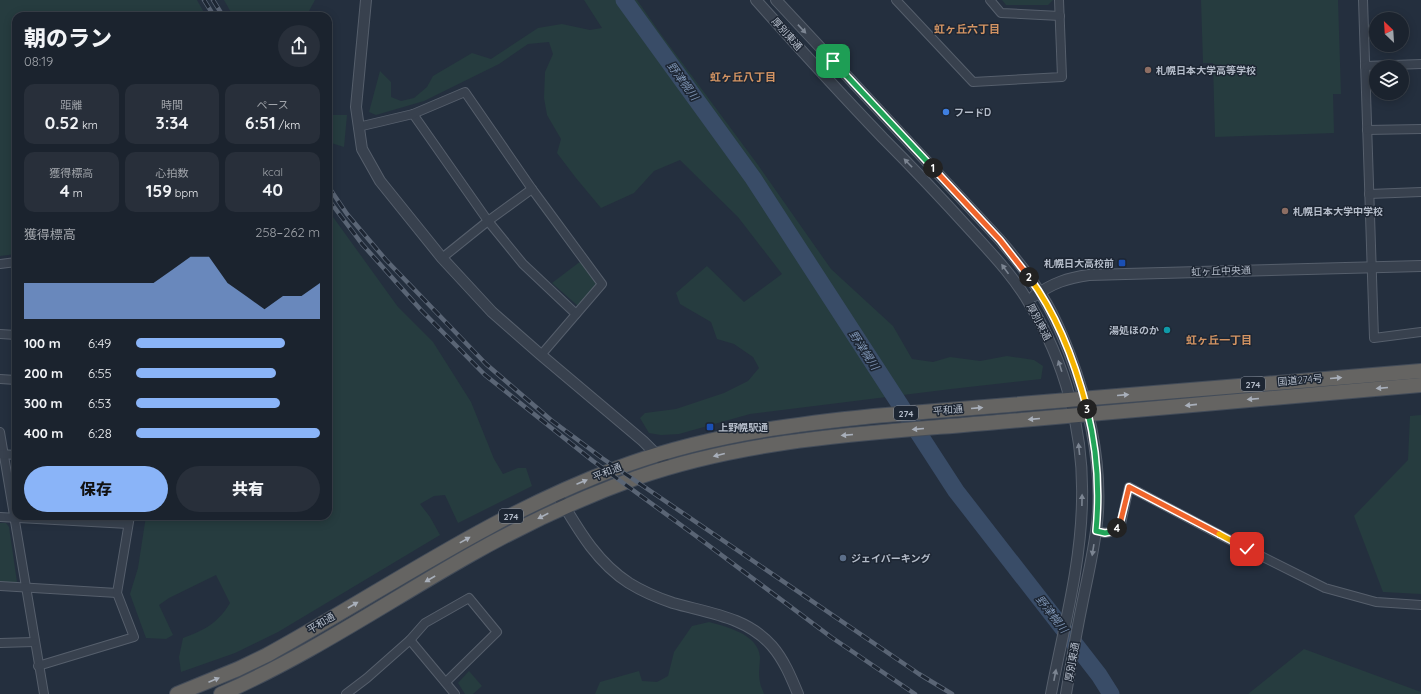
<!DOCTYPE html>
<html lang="ja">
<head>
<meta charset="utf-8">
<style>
	body { margin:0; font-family:Quicksand,"Noto Sans JP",sans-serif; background:#282f3a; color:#f1f3f6; height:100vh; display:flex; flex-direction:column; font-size:15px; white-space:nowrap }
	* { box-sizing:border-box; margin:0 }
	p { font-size:13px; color:#a0a4aa }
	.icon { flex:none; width:22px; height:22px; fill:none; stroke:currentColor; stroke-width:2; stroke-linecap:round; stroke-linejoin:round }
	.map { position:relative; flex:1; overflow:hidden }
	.details { position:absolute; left:12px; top:12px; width:320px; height:508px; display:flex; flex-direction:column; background:#1b232e; border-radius:12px; box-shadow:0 2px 10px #0003,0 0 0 1px #39404a }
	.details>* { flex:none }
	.needle { width:26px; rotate:335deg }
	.tools { position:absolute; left:1369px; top:12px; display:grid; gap:8px }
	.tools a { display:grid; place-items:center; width:40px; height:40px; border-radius:50%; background:#1b232e; box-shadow:0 2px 10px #0003,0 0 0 1px #39404a; font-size:20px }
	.pin { position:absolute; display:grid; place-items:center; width:34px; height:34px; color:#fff; margin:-17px; border-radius:8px; box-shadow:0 2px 6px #0006 }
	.km { position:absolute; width:20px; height:20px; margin:-10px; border-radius:50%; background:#222; color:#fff; font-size:11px; line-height:20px; text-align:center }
	.round { display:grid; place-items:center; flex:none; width:42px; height:42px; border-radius:21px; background:#282f3a }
	.head { display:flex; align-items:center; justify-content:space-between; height:68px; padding:0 12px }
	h1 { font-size:22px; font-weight:800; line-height:30px }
	.stats { display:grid; grid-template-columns:repeat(3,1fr); gap:6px; height:68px; padding:4px 12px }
	.stats div { display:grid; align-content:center; border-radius:10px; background:#282f3a; text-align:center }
	.stats b { font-size:17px; font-weight:800 }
	.stats small { font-size:11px; font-weight:400 }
	.stats p { font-size:11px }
	.chart { height:112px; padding:8px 12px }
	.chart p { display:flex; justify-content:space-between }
	.chart svg { width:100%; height:72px; margin-top:4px; fill:#8ab4f8; opacity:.7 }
	.cta { display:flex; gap:8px; margin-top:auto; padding:8px 12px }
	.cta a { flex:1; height:46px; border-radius:24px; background:#8ab4f8; color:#111; font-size:16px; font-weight:800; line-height:46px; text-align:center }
	.cta a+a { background:#282f3a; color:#f1f3f6 }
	ul { padding:0 12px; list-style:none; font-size:13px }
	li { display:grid; grid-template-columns:64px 48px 1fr; align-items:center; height:30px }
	li i { height:10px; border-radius:5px; background:#8ab4f8 }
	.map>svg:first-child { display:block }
</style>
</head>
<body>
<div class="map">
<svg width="1421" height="694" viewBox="0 0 1421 694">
	<rect width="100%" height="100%" fill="#242f3e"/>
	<g fill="#263c3f">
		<polygon points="0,0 197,0 206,16 16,16 16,254 0,256"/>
		<polygon points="224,0 315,0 309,11 308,16 233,16"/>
		<polygon points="584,0 637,0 660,33 758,165 831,269 893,326 912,359 933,362 950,357 980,361 1007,356 1034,360 1043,366 1041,379 951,389 750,414 679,434 661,435 649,433 640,418 645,413 676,409 724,393 748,381 759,368 753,357 734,344 717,339 711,322 680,304 676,293 707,266 744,302 782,274 738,217 680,160 654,171 634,193 601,208 576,178 557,153 561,139 547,115 544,98 545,72 553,54 549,42 528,44 499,64 424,101 376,115 369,112 380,71 391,82 391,97 401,101 414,98 427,87 433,76 472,53 491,59 538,28 562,24 590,30 602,28"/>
		<polygon points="1002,0 1053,0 1048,5 1006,5"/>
		<polygon points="1201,0 1338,0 1341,94 1333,94 1334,133 1215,137 1213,63 1203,63"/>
		<polygon points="328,115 347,115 344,147 328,142"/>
		<path d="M328,210L398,307L433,342L471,402L494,459L503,474L518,468H526L532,486L458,523L445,495L434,496L420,504L430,517L440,535L278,632L235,653L181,672L179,657L183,638C205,630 218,623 230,603L216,575L169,598L159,605L173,635L166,639L146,638L130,594L138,568L146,516H328Z"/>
		<polygon points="581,261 597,284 578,306 552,283"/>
		<polygon points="1421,415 1421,594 1383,592 1354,516 1408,460 1410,416"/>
		<polygon points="0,523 6,523 9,527 17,582 0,582"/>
		<path d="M709,622C727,627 758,634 760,657C760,665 758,674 760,682C760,686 763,690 764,694H595L600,682L639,671L642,681L657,682L668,676L674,652L692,626Z"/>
		<polygon points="1304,649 1421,692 1421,694 1248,694"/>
		<polygon points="469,671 482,686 473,694 465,694 458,683"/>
	</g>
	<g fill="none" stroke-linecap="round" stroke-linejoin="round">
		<polyline stroke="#394c67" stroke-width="17" points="624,0 753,178 956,491 1099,675 1111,694"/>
		<g stroke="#565f6c" stroke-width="10">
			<g id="minor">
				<polyline points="896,0 973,82 1062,77 1059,0"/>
				<polyline points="990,0 1001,13 1060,16"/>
				<polyline points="1363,0 1374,338 1421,332"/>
				<polyline points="1365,66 1421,64"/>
				<polyline points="413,114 488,221 523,264 576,314"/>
				<polyline points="358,127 413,114 465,92 532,189 602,284 541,355"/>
				<polyline points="1367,130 1421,129"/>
				<polyline points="1369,194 1421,192"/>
				<polyline points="442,258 488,221 532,189"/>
				<polyline points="0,264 16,262"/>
				<polyline points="0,334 16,335"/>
				<polyline points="0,379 16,380"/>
				<polyline points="0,432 44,694"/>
				<polyline points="0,454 16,455"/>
				<polyline points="0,517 128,524"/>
				<polyline points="1096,531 1105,533 1115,531 1121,524 1129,487 1247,549 1325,588 1376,602 1421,605"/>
				<polyline points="0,586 117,593"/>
				<polyline points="410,640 455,694"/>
				<polyline points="0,643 34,642"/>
				<polyline points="38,666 134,637 117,593 130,516"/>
				<polyline points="346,694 367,678 410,640 425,623 469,598 497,632 446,682"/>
			</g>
		</g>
		<g stroke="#565f6c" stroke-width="12">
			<g id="tertiary">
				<polyline points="366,0 356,107 362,149 380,181 442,258 492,312 541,355 643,441 670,468"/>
				<path d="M756,0C798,47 840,93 883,138C914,169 944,201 973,233C993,255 1014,277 1029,303C1065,361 1084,432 1082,501C1081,566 1063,630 1051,694"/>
				<path d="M776,0L1000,240C1014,257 1029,274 1040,293C1053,312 1062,334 1070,355C1089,406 1101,458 1098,512C1096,543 1088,574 1082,605C1076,634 1071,664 1066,694"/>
				<path d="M1034,296C1053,283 1067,278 1089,275L1421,266"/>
				<path d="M557,494C577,527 595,561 629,583C642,591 658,598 673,603C708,613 747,617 772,646C784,660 791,677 798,694"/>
			</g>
		</g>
		<g stroke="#434c59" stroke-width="16">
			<g id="trunk">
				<path d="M177,694L238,669L267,655C382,592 491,515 615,469C699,437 785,425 874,416L1421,371"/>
				<path d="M221,694C308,656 387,602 470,555C523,525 578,499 636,478C753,437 876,433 998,422C1139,410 1280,397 1421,385"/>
			</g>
		</g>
		<use href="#minor" stroke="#38414e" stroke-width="8"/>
		<use href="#tertiary" stroke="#38414e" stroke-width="10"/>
		<use href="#trunk" stroke="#656462" stroke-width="14"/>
		<g stroke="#5a6575" stroke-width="4.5">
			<g id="rail">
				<polyline points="204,0 214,16"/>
				<polyline points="213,0 223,16"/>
				<polyline points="328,186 347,214 386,260 486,364 551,420 602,458 919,674 952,694"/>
				<polyline points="328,199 362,244 421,310 485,375 593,461 696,536 831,637 915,694"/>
			</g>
		</g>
		<use href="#rail" stroke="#1d2633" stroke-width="3" stroke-dasharray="9" stroke-linecap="butt"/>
	</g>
	<defs><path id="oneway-solid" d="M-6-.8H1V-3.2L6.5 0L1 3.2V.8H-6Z"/></defs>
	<g fill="#7c8592">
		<use href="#oneway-solid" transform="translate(802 29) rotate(47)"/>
		<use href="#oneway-solid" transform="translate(908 163) rotate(-134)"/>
		<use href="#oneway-solid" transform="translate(1005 269) rotate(-126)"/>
		<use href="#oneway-solid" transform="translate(1060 366) rotate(-108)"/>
		<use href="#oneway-solid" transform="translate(1079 449) rotate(-96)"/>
		<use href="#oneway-solid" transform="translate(1082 500) rotate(-89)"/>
		<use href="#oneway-solid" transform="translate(1093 550) rotate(99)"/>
		<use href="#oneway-solid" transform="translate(1055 675) rotate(-79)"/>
	</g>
	<g fill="#a8afba">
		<use href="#oneway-solid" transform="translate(1336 378) rotate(-5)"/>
		<use href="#oneway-solid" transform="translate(1382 388) rotate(175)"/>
		<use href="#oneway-solid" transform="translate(1123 395) rotate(-5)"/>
		<use href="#oneway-solid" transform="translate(1253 399) rotate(175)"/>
		<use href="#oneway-solid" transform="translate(1191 405) rotate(174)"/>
		<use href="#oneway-solid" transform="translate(977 408) rotate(-5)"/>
		<use href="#oneway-solid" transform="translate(1034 419) rotate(175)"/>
		<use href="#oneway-solid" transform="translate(918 429) rotate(175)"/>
		<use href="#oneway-solid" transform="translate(847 435) rotate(175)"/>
		<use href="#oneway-solid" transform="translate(719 455) rotate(166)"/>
		<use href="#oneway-solid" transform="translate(582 482) rotate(-23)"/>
		<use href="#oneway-solid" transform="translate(543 516) rotate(153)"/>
		<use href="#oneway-solid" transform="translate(465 540) rotate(-29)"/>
		<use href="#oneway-solid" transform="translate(430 579) rotate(150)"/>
		<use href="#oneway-solid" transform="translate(353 605) rotate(-30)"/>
		<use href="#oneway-solid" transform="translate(214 680) rotate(-23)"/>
	</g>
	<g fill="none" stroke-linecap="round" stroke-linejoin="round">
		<g stroke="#fff" stroke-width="8">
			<polyline id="split-1" points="833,61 933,168"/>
		</g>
		<g stroke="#fff" stroke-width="8">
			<polyline id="split-2" points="933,168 1000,240 1029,277"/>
		</g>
		<g stroke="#fff" stroke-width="8">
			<path id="split-3" d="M1029,277C1058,316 1075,362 1087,409"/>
		</g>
		<g stroke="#fff" stroke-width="8">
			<path id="split-4" d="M1087,409C1097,449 1100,490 1096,531L1105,533L1115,531L1117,528"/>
		</g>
		<g stroke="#fff" stroke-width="8">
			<polyline id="split-5" points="1117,528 1120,524 1129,487 1219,534"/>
		</g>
		<g stroke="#fff" stroke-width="8">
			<polyline id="split-6" points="1219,534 1247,549"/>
		</g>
		<use href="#split-1" stroke="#22a559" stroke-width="5"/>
		<use href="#split-2" stroke="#f0652b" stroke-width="5"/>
		<use href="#split-3" stroke="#f5b400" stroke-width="5"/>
		<use href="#split-4" stroke="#22a559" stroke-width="5"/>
		<use href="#split-5" stroke="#f0652b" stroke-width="5"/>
		<use href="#split-6" stroke="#f5b400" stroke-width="5"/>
	</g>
	<g fill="#8d6e63" stroke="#1d2633" stroke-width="1.5">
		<circle cx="1148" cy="70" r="4"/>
		<circle cx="1285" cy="211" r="4"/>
	</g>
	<circle fill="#3f7fe0" stroke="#1d2633" stroke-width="1.5" cx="946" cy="112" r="4"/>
	<g fill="#1a4fb4" stroke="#1d2633" stroke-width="1.5">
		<rect x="1118" y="259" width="8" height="8" rx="2"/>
		<rect x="706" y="423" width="8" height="8" rx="2"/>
	</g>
	<circle fill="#0f9aa8" stroke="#1d2633" stroke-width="1.5" cx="1167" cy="330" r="4"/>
	<circle fill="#5c6f8a" stroke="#1d2633" stroke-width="1.5" cx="843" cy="558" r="4"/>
	<g text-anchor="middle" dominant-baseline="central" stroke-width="3" stroke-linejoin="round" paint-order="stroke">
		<g fill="#1d2633" stroke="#878f9c" stroke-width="1">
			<rect x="1241" y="377" width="24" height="14" rx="3"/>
			<rect x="894" y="406" width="24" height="14" rx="3"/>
			<rect x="499" y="509" width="24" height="14" rx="3"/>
		</g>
		<g font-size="9" font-weight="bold" fill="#b4bcc9">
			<text x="1253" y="384">274</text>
			<text x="906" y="413">274</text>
			<text x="511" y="516">274</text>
		</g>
		<g font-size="10" fill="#b4bcc9" stroke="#1d2633">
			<text transform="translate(787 34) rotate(48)">厚別東通</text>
			<text transform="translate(1221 271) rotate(-2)">虹ヶ丘中央通</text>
			<text transform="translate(1039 322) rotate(62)">厚別東通</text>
			<text transform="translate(1300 380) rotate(-5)">国道274号</text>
			<text transform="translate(948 410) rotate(-5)">平和通</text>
			<text transform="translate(607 472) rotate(-22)">平和通</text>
			<text transform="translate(321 623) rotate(-30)">平和通</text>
			<text transform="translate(1072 662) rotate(-80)">厚別東通</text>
		</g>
		<g font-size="10" font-weight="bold" fill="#b4bcc9" stroke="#1d2633" text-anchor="start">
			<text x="1156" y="70">札幌日本大学高等学校</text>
			<text x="954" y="112">フードD</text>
			<text x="1293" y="211">札幌日本大学中学校</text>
			<text x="1114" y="263" text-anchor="end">札幌日大高校前</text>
			<text x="1159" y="330" text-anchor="end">湯処ほのか</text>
			<text x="718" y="427">上野幌駅通</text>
			<text x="851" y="558">ジェイパーキング</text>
		</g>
		<g font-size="11" font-weight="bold" fill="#d59563" stroke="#1d2633">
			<text x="967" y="29">虹ヶ丘六丁目</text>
			<text x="743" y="77">虹ヶ丘八丁目</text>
			<text x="1219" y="340">虹ヶ丘一丁目</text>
		</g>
		<g font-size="11" font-style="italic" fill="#7c92b1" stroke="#1d2633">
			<text transform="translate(683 81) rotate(54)">野津幌川</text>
			<text transform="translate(864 350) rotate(57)">野津幌川</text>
			<text transform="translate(1052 614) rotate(52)">野津幌川</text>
		</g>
	</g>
</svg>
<div class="tools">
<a><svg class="needle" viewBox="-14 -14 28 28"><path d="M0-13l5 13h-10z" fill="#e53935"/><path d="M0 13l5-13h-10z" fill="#a0a4aa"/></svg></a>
<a><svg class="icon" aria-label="layers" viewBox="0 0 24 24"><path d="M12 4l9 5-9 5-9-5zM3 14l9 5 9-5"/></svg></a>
</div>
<div class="pin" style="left:833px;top:61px;background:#1e9e55"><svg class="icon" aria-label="arrive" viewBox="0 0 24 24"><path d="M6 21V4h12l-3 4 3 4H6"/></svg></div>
<div class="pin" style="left:1247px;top:549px;background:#d93025"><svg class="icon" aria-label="check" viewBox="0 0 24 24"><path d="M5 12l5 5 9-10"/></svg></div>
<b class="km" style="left:933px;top:168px">1</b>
<b class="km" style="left:1029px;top:277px">2</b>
<b class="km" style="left:1087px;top:409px">3</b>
<b class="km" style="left:1117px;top:528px">4</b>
<section class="details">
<div class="head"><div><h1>朝のラン</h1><p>08:19</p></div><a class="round"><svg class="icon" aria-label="share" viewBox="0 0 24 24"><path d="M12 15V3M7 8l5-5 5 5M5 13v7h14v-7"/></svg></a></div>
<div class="stats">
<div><p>距離</p><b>0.52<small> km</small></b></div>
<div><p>時間</p><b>3:34</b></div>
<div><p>ペース</p><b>6:51<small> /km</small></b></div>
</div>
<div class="stats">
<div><p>獲得標高</p><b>4<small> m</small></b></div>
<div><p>心拍数</p><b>159<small> bpm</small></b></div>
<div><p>kcal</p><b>40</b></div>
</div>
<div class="chart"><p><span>獲得標高</span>258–262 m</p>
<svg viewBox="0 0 160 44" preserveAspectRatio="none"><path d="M0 44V22L10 22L20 22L30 22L40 22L50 22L60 22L70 22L80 14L90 6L100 6L110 22L120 30L130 38L140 30L150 30L160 22V44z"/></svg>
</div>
<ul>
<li><b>100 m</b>6:49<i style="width:81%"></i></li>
<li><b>200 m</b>6:55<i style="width:76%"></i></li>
<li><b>300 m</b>6:53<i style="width:78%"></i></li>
<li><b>400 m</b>6:28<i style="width:100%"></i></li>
</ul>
<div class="cta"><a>保存</a><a>共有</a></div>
</section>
</div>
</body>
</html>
